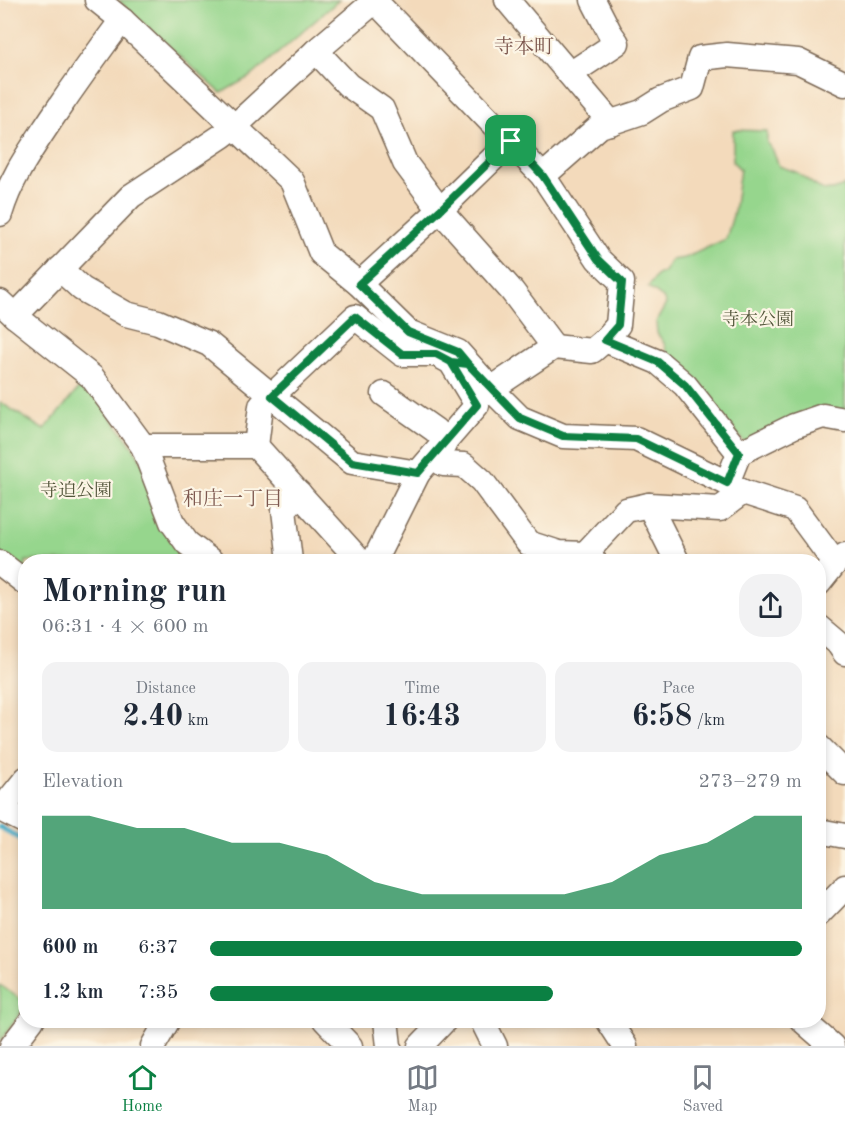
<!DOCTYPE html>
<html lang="en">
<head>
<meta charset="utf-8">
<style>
	body { margin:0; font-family:"Old Standard TT","Noto Serif JP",serif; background:#f2f2f3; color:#1f2937; height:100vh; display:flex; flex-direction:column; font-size:22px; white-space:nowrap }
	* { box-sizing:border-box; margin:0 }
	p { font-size:20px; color:#747a83 }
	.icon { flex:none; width:33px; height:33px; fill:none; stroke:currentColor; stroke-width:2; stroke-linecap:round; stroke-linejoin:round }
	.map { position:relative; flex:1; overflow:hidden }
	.drawer { position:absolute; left:18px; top:554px; width:808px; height:474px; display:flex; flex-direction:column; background:#fff; border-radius:24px; box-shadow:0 3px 9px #0003 }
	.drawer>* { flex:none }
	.pin { position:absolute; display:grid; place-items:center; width:51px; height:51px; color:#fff; margin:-26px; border-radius:12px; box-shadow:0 3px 9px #0006 }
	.round { display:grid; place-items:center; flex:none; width:63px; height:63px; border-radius:24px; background:#f2f2f3 }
	.overview { display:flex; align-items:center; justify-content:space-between; height:102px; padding:0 24px }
	h1 { font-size:33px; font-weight:700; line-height:45px }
	.stats { display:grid; grid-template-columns:repeat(3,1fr); gap:9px; height:102px; padding:6px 24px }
	.stats div { display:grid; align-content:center; border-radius:15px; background:#f2f2f3; text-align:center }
	.stats b { font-size:30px; font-weight:700 }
	.stats small { font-size:16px; font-weight:400 }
	.stats p { font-size:16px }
	.chart { height:168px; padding:12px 24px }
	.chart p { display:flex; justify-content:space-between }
	.chart svg { width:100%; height:108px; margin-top:6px; fill:#0b8043; opacity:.7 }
	ul { padding:0 24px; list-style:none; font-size:20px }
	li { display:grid; grid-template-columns:96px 72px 1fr; align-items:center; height:45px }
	li i { height:15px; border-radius:8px; background:#0b8043 }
	.tab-bar { display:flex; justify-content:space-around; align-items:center; height:84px; border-top:2px solid #e0e1e3; background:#fff; font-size:16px; color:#747a83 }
	.tab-bar a { display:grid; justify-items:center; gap:3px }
	.tab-bar .current { color:#0b8043 }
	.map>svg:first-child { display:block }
</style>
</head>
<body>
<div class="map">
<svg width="845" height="1046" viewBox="0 0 845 1046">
	<rect width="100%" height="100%" fill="#fcf5e5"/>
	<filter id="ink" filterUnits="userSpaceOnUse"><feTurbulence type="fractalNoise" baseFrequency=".0167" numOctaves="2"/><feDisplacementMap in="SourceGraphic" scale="12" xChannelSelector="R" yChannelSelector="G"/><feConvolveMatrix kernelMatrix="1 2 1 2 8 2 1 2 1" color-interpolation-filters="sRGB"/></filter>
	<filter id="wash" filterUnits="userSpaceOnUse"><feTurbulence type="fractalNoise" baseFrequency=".008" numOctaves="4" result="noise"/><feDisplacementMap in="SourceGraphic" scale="24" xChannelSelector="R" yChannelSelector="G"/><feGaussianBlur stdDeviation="1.35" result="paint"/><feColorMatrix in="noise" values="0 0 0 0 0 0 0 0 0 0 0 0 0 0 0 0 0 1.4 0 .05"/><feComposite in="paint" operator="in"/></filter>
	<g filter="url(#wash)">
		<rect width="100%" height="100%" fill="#f3dabb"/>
		<g fill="#96d68d" stroke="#688056" stroke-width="1.5">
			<polygon points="120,0 339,0 253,75 221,93 119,1"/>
			<path d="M733,130L767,131V143L773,151L779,166C785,168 792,170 798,173C816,185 823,198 845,185V413L744,442L668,357L664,343L657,333L656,322L666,304L663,298L648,287L657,275L664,272L671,260L685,258L726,239L734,212L740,169L733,162Z"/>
			<polygon points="85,381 137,453 192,561 26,561 25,574 0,553 0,402 44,430"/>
			<polygon points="0,985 26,1003 25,1007 0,1042"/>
		</g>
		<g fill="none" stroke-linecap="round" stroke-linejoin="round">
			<polyline stroke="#48acc7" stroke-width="5" points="0,827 26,842"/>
		</g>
	</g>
	<g filter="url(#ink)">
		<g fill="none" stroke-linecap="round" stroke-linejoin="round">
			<g stroke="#7b6855" stroke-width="27">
				<g id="minor">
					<polyline points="97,0 122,20 292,181 321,253 359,284 408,332 458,352 491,389 520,418 563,436 636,439 727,483 743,492"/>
					<polyline points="507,0 611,123"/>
					<polyline points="375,1 543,176 598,259 622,282 618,325 605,340 592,351 554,347 491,389"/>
					<polyline points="316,51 348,85 382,109 405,163 440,210 512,291 554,347"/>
					<polyline points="570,74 617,43 610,33 593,0"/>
					<polyline points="543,176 600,126 642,112 661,100 692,88 700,58 727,55 798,61 845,84"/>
					<path d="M0,214C11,177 31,150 52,118C75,84 98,52 122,20"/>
					<polyline points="60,269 82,289 126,314 158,322 209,344 352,462 418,473"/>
					<polyline points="359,284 440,210 511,141"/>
					<polyline points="0,302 15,316 92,377 143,446 172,522 187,543 211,561"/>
					<polyline points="15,316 131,196 222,136 235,126 316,51 376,0"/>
					<polyline points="605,340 658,362 685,385 739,453 727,483"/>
					<polyline points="384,394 435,430 443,438 444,445"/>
					<polyline points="143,446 256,446 360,561"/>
					<polyline points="256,446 261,406 355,317 402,354 436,354 447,360"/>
					<polyline points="739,453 794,426 823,416 845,420"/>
					<polyline points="434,456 443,464 464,465 482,481 528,543 559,553 585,554 594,561"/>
					<polyline points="649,505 677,561"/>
					<polyline points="290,561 284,510 299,493"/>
					<polyline points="374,561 418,473 477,405 451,362"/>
					<polyline points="584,561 585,554 626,510 649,505 720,509 743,492 795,509 835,563"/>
					<polyline points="0,563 26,583"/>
					<polyline points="819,583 835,563 845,555"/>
					<polyline points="819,627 838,643 845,653"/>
					<polyline points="819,747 845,773"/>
					<polyline points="0,809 26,822"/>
					<polyline points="1,810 26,779"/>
					<polyline points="819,833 824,832 845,836"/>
					<polyline points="819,914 845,887"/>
					<polyline points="325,1020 350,1046"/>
					<polyline points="386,1020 389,1046"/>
					<polyline points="482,1020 495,1046"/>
					<polyline points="608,1020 625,1046"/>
					<polyline points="802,1020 832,1046"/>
					<polyline points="12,1046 32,1020"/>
					<polyline points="153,1046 168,1020"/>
					<polyline points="420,1046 445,1020"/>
				</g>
			</g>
			<use href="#minor" stroke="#fff" stroke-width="24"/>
		</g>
	</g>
	<g fill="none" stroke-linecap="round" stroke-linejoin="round" filter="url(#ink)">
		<g stroke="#fff" stroke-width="12">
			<polyline id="route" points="511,141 440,210 359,284 408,332 458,352 468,364 451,362 477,405 418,473 352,462 272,396 355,317 402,354 436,354 451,362 468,364 520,418 563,436 636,439 727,483 739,453 685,385 658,362 605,340 618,325 622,282 598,259 543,176 511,141"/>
		</g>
		<use href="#route" stroke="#0b8043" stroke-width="8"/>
	</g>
	<g text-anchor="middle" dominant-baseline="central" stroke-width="4.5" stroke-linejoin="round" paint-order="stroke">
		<g font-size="18" fill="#52553a" stroke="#fcf5e5">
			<text x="758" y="320">寺本公園</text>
			<text x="76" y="491">寺迫公園</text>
		</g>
		<g font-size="20" fill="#7d584f" stroke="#fcf5e5">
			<text x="524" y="48">寺本町</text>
			<text x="233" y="500">和庄一丁目</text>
		</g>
	</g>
</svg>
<div class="pin" style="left:511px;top:141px;background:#1e9e55"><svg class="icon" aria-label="arrive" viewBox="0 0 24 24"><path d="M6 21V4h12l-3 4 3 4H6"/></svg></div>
<section class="drawer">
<div class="overview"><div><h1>Morning run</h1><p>06:31 · 4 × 600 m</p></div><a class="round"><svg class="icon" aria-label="share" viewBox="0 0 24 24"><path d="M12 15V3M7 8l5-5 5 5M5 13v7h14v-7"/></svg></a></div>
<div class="stats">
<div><p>Distance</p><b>2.40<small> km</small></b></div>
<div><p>Time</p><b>16:43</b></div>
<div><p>Pace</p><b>6:58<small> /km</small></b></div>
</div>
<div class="chart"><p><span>Elevation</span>273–279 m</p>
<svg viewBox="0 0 160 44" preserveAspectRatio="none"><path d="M0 44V6L10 6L20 11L30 11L40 17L50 17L60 22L70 33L80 38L90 38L100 38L110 38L120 33L130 22L140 17L150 6L160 6V44z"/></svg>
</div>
<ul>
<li><b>600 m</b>6:37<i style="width:100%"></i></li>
<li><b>1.2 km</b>7:35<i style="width:58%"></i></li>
</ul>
</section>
</div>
<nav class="tab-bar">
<a class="current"><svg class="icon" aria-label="home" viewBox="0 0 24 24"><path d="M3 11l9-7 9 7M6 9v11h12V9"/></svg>Home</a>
<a><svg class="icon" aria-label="map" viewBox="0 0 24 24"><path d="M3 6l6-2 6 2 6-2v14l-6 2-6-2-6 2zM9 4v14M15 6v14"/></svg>Map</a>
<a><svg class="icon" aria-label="saved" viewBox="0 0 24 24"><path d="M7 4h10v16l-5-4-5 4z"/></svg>Saved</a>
</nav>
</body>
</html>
